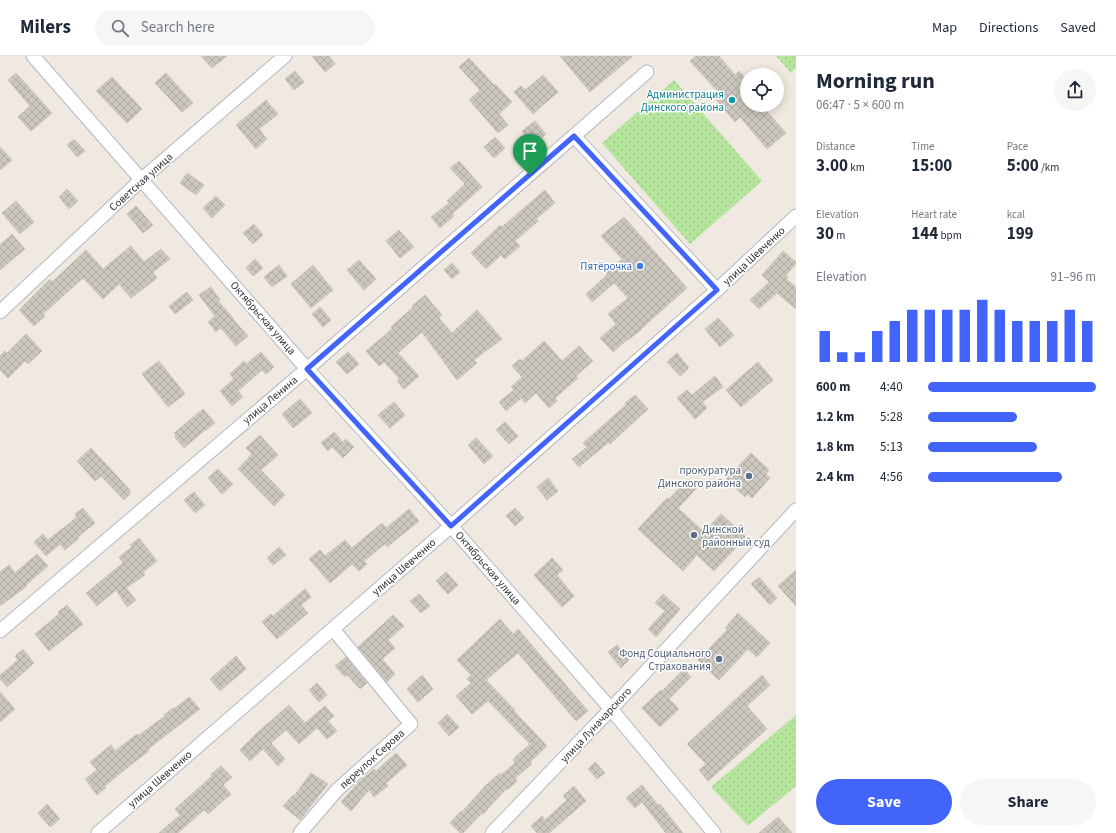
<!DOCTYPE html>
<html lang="en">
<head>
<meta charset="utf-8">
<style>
	body { margin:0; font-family:"Source Sans 3",sans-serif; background:#f6f6f7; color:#1f2937; height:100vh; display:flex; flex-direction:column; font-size:15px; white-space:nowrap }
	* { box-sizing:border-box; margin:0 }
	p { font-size:13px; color:#747a83 }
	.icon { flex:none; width:22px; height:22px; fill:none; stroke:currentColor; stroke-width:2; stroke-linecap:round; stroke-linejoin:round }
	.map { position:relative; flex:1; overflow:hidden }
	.panel { display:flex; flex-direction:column; background:#fff; width:320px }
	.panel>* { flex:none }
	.controls { position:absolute; left:740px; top:12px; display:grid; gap:8px }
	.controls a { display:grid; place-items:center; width:44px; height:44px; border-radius:50%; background:#fff; box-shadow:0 2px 10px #0003; font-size:20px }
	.pin { position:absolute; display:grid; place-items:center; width:34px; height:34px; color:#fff; margin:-41px -17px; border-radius:50% 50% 50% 0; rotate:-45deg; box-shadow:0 0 4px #0007 }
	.pin .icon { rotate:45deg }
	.round { display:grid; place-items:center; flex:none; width:42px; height:42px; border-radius:21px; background:#f6f6f7 }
	.head { display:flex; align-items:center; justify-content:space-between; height:68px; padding:0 20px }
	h1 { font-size:22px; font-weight:700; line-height:30px }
	.stats { display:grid; grid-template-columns:repeat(3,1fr); gap:6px; height:68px; padding:4px 20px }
	.stats div { display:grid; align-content:center }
	.stats b { font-size:17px; font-weight:700 }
	.stats small { font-size:11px; font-weight:400 }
	.stats p { font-size:11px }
	.chart { height:112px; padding:8px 20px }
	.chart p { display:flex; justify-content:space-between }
	.chart svg { width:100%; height:72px; margin-top:4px; stroke:#4264fb; stroke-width:6 }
	.primary-button { display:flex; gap:8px; margin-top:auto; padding:8px 20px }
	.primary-button a { flex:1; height:46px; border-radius:24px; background:#4264fb; color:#fff; font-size:16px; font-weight:700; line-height:46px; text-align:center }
	.primary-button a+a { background:#f6f6f7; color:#1f2937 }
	ul { padding:0 20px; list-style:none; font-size:13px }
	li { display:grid; grid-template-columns:64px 48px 1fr; align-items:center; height:30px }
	li i { height:10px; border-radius:5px; background:#4264fb }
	header { display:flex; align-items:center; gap:24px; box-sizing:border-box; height:56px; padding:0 20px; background:#fff; border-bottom:1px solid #e0e1e3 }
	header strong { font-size:19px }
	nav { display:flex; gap:22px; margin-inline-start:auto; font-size:14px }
	.search { width:280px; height:36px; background:#f6f6f7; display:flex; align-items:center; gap:10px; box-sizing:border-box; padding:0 14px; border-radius:22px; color:#747a83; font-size:15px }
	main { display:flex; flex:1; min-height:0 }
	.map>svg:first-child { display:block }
</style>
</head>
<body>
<header>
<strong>Milers</strong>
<div class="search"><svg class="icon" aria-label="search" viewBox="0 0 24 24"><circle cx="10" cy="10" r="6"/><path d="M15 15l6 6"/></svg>Search here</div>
<nav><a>Map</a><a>Directions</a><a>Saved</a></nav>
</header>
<main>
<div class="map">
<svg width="796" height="777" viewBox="0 0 796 777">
	<defs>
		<pattern id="grass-dots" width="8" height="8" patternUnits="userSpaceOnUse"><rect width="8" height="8" fill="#b6e59e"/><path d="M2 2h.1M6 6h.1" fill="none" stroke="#9dc588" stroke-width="1.8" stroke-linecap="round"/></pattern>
		<pattern id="building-cross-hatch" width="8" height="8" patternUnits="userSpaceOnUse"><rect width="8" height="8" fill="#cbc7bf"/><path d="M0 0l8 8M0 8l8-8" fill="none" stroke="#afaba4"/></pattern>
	</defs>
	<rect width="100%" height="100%" fill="#efe9e1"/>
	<g fill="url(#grass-dots)">
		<polygon points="776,0 796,0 796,11 791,17"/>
		<polygon points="674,24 762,125 690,188 602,87"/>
		<polygon points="796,659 796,730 748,770 711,731"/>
	</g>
	<g fill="url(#building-cross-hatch)" stroke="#cbc5ba">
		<polygon points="201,0 227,0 212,12"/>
		<polygon points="312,0 329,0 335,8 325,16"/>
		<polygon points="560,0 633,0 590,36"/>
		<polygon points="696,0 719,0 735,19 739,15 747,24 747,49 761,49 786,77 767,93 740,61 735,66 712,39 717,35 690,5"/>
		<polygon points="469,2 494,29 495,28 512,46 499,58 508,69 498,77 469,44 480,34 459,11"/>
		<polygon points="295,15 304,26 294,34 285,23"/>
		<polygon points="16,17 52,57 31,75 18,61 30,50 8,24"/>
		<polygon points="166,17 193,47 182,56 155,27"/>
		<polygon points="543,19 558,36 533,58 514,36 521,30 525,34"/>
		<polygon points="112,21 142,53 127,67 96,35"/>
		<polygon points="266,44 278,58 259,73 267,83 256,93 236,69"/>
		<polygon points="535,65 546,78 534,89 522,75"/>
		<polygon points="495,81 505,92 494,102 484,91"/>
		<polygon points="74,83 85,95 77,101 67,89"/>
		<polygon points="0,91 12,104 0,114"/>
		<polygon points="459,105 482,131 452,158 454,160 440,172 431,161 449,147 447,145 465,128 450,112"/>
		<polygon points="187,117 204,129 196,139 180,127"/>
		<polygon points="67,133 78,145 69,153 59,141"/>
		<polygon points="545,134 555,147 536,163 538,165 515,185 520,190 505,203 501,199 486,213 471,197 500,169 502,171"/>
		<polygon points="216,140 225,149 212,162 203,152"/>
		<polygon points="16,145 34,166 20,178 2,157"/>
		<polygon points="136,150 153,169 143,177 127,158"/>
		<polygon points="624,161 687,232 641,273 641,274 628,284 628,283 613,296 600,282 616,268 608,258 628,242 614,227 592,246 586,238 607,219 606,217 622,203 601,180"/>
		<polygon points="254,168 263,179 253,188 243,177"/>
		<polygon points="399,174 414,191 400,202 386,185"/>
		<polygon points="12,178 25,193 0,214 0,189"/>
		<polygon points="131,190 144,206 161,193 170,203 153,216 157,222 131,242 119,228 103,243 83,222 43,258 45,260 34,270 19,254 50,223 52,226 86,194 103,213"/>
		<polygon points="783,195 796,206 796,208 786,219 788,221 786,223 796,231 796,253 777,237 759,253 750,244 769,226 762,219"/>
		<polygon points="255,203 263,212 253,220 246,212"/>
		<polygon points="359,204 376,223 364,234 347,214"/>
		<polygon points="452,207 460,216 452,223 444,214"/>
		<polygon points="279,209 287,220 272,231 264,221"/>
		<polygon points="313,209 333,234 311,252 291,228"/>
		<polygon points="211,231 220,244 218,245 233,262 232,262 248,280 236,290 221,272 216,276 208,266 215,260 199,239"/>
		<polygon points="187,236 193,244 175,258 169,250"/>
		<polygon points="425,239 442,259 439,262 452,277 477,254 502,283 474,304 477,307 457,324 422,276 398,297 419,320 404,333 397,325 399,322 384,306 379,310 366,295 392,273 391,271 413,251 412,250"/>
		<polygon points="320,251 331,264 323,271 312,258"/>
		<polygon points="718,262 734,279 720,291 705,273"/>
		<polygon points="26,278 42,295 28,308 25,305 8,322 0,314 0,300 5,295 7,297"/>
		<polygon points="544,285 562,305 579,290 593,305 576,320 578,322 555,342 557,345 549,352 536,337 525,347 521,342 506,355 499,346 514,334 511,331 522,321 512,310 520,303 522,305"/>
		<polygon points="261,296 274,311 266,318 262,314 238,335 243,341 232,350 220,335 234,323 230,318 244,305 246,308"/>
		<polygon points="348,296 359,308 347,318 336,306"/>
		<polygon points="677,297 689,312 680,320 667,306"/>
		<polygon points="159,305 185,338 168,351 142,318"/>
		<polygon points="758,306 773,324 741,351 726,334"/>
		<polygon points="715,320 723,331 702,346 707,352 695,363 677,342 687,334 692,339"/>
		<polygon points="635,339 648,353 610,388 609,386 579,411 572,403 587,391 583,387 626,349 625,347"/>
		<polygon points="300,343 312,357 293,372 282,358"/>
		<polygon points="394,346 405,359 390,372 378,359"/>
		<polygon points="203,353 215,367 206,374 205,374 184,392 175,381 176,379 174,377"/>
		<polygon points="505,366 518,380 509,388 496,374"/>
		<polygon points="334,376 343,386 346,383 354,391 343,402 332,391 328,395 321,387"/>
		<polygon points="260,379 278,399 261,414 285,439 274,450 238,413 252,398 246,392"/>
		<polygon points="476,382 493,400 484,408 468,389"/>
		<polygon points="91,392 130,434 130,438 124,444 101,420 95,425 77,405"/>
		<polygon points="751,397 769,414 766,418 770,422 752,442 748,438 745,441 726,423"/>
		<polygon points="218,413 233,428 222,438 208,422"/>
		<polygon points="548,422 558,435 547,444 537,431"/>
		<polygon points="688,423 697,432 678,452 704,476 721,458 746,481 714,515 697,499 683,515 638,473 667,442 669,443"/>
		<polygon points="194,436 205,449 195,457 184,444"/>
		<polygon points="83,452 95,467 78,481 79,482 65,494 60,488 46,500 34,486 43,478 48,484 77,461 75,458"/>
		<polygon points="515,452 524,462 515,470 506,460"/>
		<polygon points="409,453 419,465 387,491 385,488 364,505 367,508 359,515 352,508 330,527 309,503 320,494 325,500 345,484 352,492 382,467 386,472"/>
		<polygon points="139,482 157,505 143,516 145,519 126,532 136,544 127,551 116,534 97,550 86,537 123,507 119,501 132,491 130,489"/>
		<polygon points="279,491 286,499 273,509 267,502"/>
		<polygon points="37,498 48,510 26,529 27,530 0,550 0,516 9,509 15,517"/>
		<polygon points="552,502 563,514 557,519 574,540 562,551 534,519"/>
		<polygon points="796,514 796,550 778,530"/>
		<polygon points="446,516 458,529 448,538 436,525"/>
		<polygon points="759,521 777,542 770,549 751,528"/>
		<polygon points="305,533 311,541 301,549 308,557 277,583 262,566 271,558 273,560"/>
		<polygon points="419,538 430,550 421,557 410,545"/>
		<polygon points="663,538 680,553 656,581 648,573 665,555 655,547"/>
		<polygon points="67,549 83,568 49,595 35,578 59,558 58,556"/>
		<polygon points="738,557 770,587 757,601 748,593 719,624 698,604 727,574 725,572"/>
		<polygon points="393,559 404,570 388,584 395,592 382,603 395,618 387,626 358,591"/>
		<polygon points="500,563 513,578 518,573 588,655 576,665 518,597 486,624 515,654 514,655 547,690 530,706 532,708 515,722 517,725 507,734 506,733 483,758 482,757 463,777 460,777 450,767 461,755 462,756 486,729 500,717 501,719 515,707 513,704 514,703 514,702 530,688 488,645 472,658 456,640 471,627 467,623 471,619 457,604"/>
		<polygon points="617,589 629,604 621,612 608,596"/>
		<polygon points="23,593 34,607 7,631 0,623 0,619 18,604 15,600"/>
		<polygon points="236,600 246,613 220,635 210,623"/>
		<polygon points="346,601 367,627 360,633 347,619 345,621 335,610"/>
		<polygon points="684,613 691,621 669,643 679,653 660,671 642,652 661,634 662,635"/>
		<polygon points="422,619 433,633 418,646 407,633"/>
		<polygon points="762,619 770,629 747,650 767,673 708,725 699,714 706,708 687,688"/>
		<polygon points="317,627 327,639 319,646 309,634"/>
		<polygon points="0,636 15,653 0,666"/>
		<polygon points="189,641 200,653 148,693 149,695 128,711 105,730 106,732 97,739 85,723 97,714 90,706 111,689 115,695 137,678 138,680 165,660 164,659 173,652 174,653"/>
		<polygon points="289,649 305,667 325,650 334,660 328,665 337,675 327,683 317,672 299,688 286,674 271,687 285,703 278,710 263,693 250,705 240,694 258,676"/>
		<polygon points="447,658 459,671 449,680 438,667"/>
		<polygon points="396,697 407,709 386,727 388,730 374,741 369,734 351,755 341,746 358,727 374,713 376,715"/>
		<polygon points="595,706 605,717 597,723 588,713"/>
		<polygon points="221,710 232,721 223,729 231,738 208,758 204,754 178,777 159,777 180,759 175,753 212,720 211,718"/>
		<polygon points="311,717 328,728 300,764 283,750 293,739 294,740"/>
		<polygon points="642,729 658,749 660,748 683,777 666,777 642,746 635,752 626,742"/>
		<polygon points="574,730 586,745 549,777 537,777 531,770 542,760 545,764 567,744 563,740"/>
		<polygon points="47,748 60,763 50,771 38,757"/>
		<polygon points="778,761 792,777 759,777"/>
	</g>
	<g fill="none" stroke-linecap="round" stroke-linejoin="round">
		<g stroke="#b4b7c1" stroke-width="15">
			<g id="street">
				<polyline points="33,0 307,313 451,470 611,653 714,777"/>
				<polyline points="574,80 717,234"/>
				<polyline points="0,256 141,124 285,0"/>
				<polyline points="0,575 307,313 647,16"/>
				<polyline points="98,777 451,470 717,234 796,160"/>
				<polyline points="300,777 337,734 411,668 333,573"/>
				<polyline points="492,777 611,653 796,454"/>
			</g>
		</g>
		<use href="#street" stroke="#fff" stroke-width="13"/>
	</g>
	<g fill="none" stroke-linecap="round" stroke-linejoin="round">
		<g stroke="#fff" stroke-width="8">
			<polygon id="route" points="574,80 717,234 451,470 307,313"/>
		</g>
		<use href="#route" stroke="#4264fb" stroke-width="5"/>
	</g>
	<circle fill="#0f9aa8" stroke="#fff" stroke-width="1.5" cx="732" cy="44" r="4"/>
	<circle fill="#3f7fe0" stroke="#fff" stroke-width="1.5" cx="640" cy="210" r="4"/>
	<g fill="#5c6f8a" stroke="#fff" stroke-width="1.5">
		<circle cx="749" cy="420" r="4"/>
		<circle cx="694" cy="479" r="4"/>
		<circle cx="719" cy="603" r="4"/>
	</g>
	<g text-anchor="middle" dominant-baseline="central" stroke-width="3" stroke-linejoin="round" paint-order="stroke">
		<g font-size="11" fill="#0d838f" stroke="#fff" text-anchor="end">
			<text x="724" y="38">Администрация<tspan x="724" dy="13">Динского района</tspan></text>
		</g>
		<g font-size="11" fill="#2e2e2e" stroke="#fff">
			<text transform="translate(141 126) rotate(-42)">Советская улица</text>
			<text transform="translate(754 200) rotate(-43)">улица Шевченко</text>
			<text transform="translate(263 262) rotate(49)">Октябрьская улица</text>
			<text transform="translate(270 344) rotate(-40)">улица Ленина</text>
			<text transform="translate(404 511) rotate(-41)">улица Шевченко</text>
			<text transform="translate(488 512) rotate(49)">Октябрьская улица</text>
			<text transform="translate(596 669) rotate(-47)">улица Луначарского</text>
			<text transform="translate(372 703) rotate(-42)">переулок Серова</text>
			<text transform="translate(160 723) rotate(-41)">улица Шевченко</text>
		</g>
		<g font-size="11" fill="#366cbe" stroke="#fff" text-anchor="end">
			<text x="632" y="210">Пятёрочка</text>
		</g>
		<g font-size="11" fill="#4e5e75" stroke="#fff" text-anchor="end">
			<text x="741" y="414">прокуратура<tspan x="741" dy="13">Динского района</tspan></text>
			<text x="702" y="473" text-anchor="start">Динской<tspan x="702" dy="13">районный суд</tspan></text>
			<text x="711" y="597">Фонд Социального<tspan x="711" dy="13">Страхования</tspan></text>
		</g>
	</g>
</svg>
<div class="controls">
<a><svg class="icon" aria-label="locate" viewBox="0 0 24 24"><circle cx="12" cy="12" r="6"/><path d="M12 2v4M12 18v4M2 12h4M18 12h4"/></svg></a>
</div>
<div class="pin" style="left:530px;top:119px;background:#1e9e55"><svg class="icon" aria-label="arrive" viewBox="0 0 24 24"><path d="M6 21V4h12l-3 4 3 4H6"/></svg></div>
</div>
<section class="panel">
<div class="head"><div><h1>Morning run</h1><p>06:47 · 5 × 600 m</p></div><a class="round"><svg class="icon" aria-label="share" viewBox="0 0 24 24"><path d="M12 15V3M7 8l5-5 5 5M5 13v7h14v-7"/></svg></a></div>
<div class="stats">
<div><p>Distance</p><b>3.00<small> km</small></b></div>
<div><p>Time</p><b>15:00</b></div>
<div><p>Pace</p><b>5:00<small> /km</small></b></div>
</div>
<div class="stats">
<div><p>Elevation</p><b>30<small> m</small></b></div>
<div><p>Heart rate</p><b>144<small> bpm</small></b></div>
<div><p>kcal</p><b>199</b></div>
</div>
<div class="chart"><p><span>Elevation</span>91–96 m</p>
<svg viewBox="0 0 160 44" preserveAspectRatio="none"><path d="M5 44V25M15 44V38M25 44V38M35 44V25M45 44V19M55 44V12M65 44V12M75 44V12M85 44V12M95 44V6M105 44V12M115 44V19M125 44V19M135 44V19M145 44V12M155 44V19"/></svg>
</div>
<ul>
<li><b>600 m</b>4:40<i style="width:100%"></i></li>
<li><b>1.2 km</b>5:28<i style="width:53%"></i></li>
<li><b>1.8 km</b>5:13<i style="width:65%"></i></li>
<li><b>2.4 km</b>4:56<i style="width:80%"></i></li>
</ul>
<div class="primary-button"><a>Save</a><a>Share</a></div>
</section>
</main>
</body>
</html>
